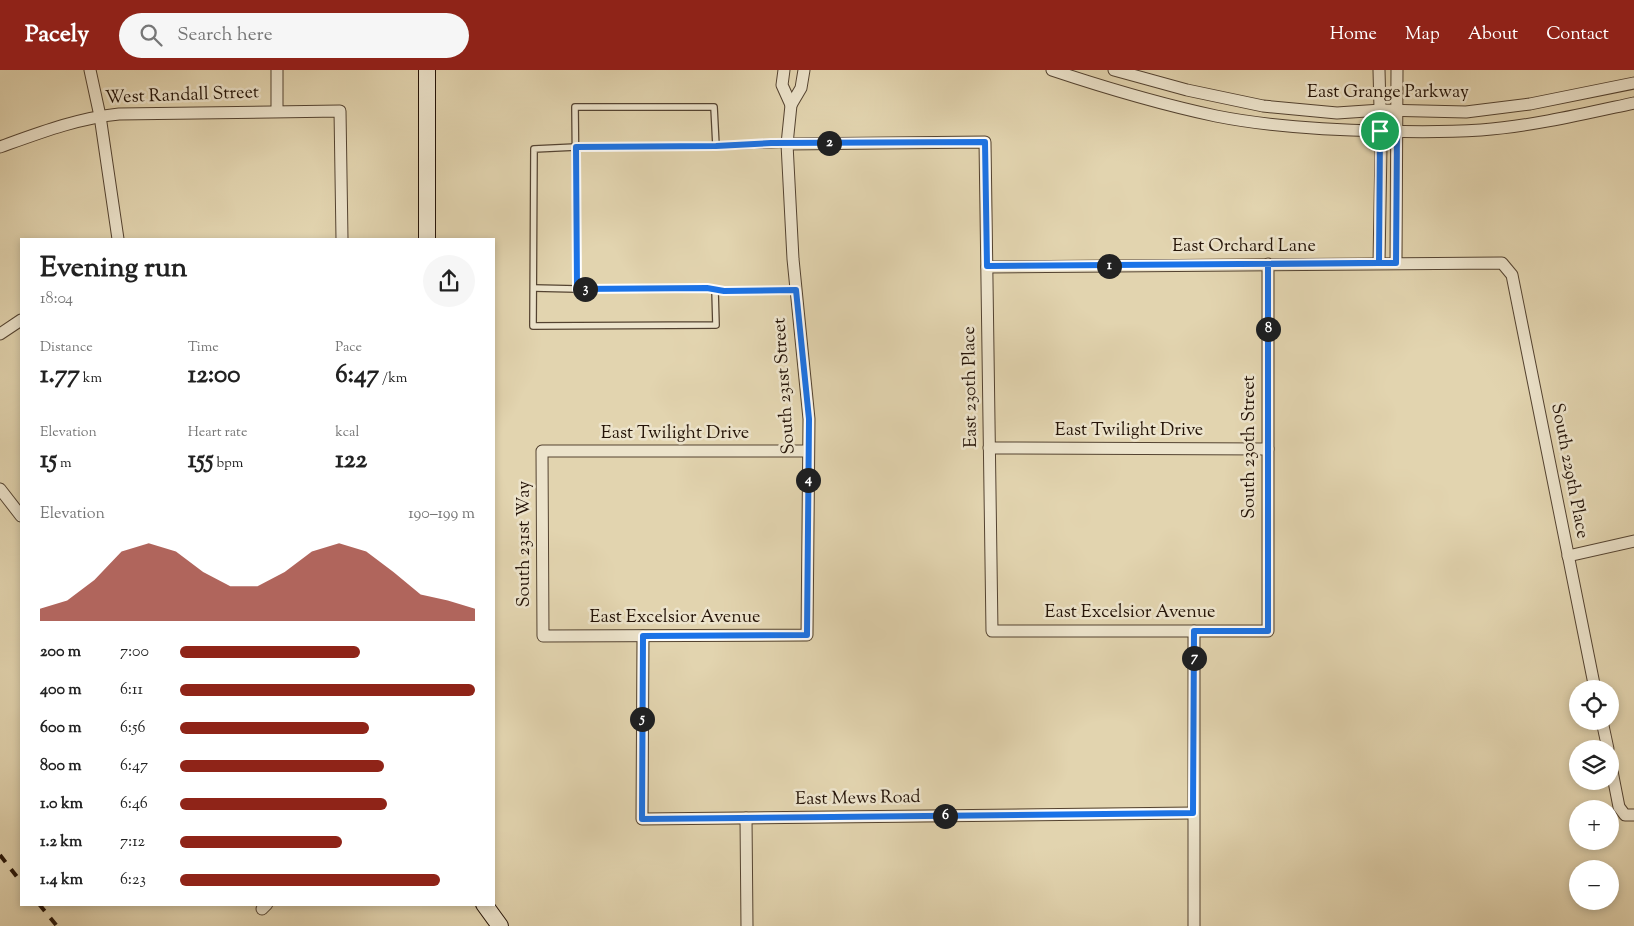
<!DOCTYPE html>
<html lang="en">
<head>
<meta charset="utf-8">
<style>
	body { margin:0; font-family:"Sorts Mill Goudy",serif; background:#f6f6f6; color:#222; height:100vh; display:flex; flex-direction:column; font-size:19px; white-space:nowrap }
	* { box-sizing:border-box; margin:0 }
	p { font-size:16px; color:#767676 }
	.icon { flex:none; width:28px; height:28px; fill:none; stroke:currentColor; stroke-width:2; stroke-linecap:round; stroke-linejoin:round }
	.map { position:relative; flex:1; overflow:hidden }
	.panel { position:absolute; left:20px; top:168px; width:475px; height:668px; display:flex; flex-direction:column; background:#fff; border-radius:0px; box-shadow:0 2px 8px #0003 }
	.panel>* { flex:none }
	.buttons { position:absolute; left:1569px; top:610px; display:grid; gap:10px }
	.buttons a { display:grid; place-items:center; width:50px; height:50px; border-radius:50%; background:#fff; box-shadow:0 2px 8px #0003; font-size:25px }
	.pin { position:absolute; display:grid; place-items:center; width:42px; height:42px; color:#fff; margin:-21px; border:2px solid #fff; border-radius:50%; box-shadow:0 1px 5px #0007 }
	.km { position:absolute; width:25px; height:25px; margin:-12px; border-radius:50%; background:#222; color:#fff; font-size:14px; line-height:25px; text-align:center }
	.round { display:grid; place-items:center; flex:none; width:52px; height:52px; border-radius:26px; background:#f6f6f6 }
	.summary { display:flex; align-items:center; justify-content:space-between; height:85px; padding:0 20px }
	h1 { font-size:28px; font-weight:800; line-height:38px }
	.figures { display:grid; grid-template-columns:repeat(3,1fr); gap:8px; height:85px; padding:5px 20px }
	.figures div { display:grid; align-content:center }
	.figures b { font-size:25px; font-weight:800 }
	.figures small { font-size:14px; font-weight:400 }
	.figures p { font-size:14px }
	.chart { height:140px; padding:10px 20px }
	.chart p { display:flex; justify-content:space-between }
	.chart svg { width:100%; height:90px; margin-top:5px; fill:#8f2418; opacity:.7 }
	ul { padding:0 20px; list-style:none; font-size:16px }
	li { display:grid; grid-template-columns:80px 60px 1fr; align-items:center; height:38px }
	li i { height:12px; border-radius:6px; background:#8f2418 }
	header { display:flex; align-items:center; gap:30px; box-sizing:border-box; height:70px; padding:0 25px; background:#8f2418; color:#fff }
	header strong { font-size:24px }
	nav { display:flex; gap:28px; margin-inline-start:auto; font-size:18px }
	.search { width:350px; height:45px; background:#f6f6f6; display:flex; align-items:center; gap:12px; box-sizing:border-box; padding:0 18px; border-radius:28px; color:#767676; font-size:19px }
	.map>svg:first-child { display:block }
</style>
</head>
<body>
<header>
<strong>Pacely</strong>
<div class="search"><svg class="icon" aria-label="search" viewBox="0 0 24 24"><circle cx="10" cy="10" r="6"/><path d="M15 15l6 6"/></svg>Search here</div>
<nav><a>Home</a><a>Map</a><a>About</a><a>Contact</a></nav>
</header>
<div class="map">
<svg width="1634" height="856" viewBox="0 0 1634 856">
	<rect width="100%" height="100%" fill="#e2d4af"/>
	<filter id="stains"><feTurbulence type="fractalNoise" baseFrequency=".004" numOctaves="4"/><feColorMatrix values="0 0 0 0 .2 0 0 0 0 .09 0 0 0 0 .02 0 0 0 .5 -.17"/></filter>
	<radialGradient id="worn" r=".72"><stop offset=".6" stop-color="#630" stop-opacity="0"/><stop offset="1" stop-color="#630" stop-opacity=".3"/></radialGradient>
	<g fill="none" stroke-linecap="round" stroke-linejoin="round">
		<g stroke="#544331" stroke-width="8">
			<g id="lane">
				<polyline points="787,74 716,76 714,37 575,37 577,219 707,218 724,221 796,220"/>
				<polyline points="534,218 577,219"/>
				<polyline points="715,220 716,255 533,256 534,79 576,77 716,76"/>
			</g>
		</g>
		<g stroke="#544331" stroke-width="13">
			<g id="street">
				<polyline points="90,0 100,46 118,169"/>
				<polyline points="784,0 782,15 791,35 787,74 793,189 809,349 807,565 543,566 542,381 808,381"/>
				<path d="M1052,0C1106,18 1160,34 1216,46C1271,57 1326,60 1382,61C1415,62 1448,62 1481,60C1533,56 1583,44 1634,33"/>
				<polyline points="1114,0 1187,20 1263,36 1337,43 1381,40 1466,42 1530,34 1634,13"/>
				<polyline points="791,35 801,18 804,0"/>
				<polyline points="277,41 277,0"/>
				<polyline points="787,74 985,72 992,561 1268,561 1268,194"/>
				<path d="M0,77C39,63 78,48 119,44L340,41L342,169"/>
				<polyline points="1379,193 1381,77 1379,0"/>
				<polyline points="1396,193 1397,0"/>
				<polyline points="987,197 1502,193 1512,205 1595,619"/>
				<polyline points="0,264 21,250"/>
				<polyline points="989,378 1268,379"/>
				<polyline points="0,419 21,446"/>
				<polyline points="1568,486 1634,471"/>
				<polyline points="643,566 642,749 1193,743"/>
				<polyline points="1602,651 1608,679"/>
				<polyline points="1610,691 1619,737 1625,745 1634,745"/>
				<polyline points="746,748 747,856"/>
				<polyline points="262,839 267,834"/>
				<polyline points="1194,856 1194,561"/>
			</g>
		</g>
		<g stroke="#241307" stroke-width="18">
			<g id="secondary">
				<polyline points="427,0 427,169"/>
				<polyline points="484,834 500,856"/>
			</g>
		</g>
		<use href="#lane" stroke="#ece3cb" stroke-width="5.5"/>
		<use href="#street" stroke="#ece3cb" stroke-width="11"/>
		<use href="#secondary" stroke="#ece3cb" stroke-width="16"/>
		<g stroke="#241307" stroke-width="4" stroke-dasharray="9 9" stroke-linecap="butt">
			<polyline points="0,785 21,812"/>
			<polyline points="39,834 57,856"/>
		</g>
	</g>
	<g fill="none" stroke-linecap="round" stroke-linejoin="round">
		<g stroke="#fff" stroke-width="10">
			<polyline id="route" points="1380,61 1379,193 1361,193 987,196 985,72 771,73 716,76 576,77 577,219 707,218 724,221 796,220 809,349 807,565 643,566 642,749 1193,743 1194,561 1268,561 1268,194 1379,193 1396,193 1397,62 1380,61"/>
		</g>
		<use href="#route" stroke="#1a73e8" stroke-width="6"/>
	</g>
	<g text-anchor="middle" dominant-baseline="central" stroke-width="5" stroke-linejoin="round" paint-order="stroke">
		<g font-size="18" fill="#241307" stroke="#ece3cb">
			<text x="1388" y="23">East Grange Parkway</text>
			<text transform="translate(182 26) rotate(-2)">West Randall Street</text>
			<text x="1244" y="177">East Orchard Lane</text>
			<text transform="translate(785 316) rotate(-94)">South 231st Street</text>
			<text transform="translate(971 317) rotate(-91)">East 230th Place</text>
			<text x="1129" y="361">East Twilight Drive</text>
			<text x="675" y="364">East Twilight Drive</text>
			<text transform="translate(1250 377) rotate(-90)">South 230th Street</text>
			<text transform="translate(1569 401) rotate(79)">South 229th Place</text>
			<text transform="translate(525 474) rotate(-90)">South 231st Way</text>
			<text x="1130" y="543">East Excelsior Avenue</text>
			<text x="675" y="548">East Excelsior Avenue</text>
			<text transform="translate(858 729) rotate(-1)">East Mews Road</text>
		</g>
	</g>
	<rect width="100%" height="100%" filter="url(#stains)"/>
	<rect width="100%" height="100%" fill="url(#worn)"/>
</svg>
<div class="buttons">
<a><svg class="icon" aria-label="locate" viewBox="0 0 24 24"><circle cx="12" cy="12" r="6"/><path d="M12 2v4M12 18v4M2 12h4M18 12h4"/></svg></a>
<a><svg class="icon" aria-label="layers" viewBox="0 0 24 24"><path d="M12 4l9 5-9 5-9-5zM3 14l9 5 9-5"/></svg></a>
<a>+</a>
<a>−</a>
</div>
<div class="pin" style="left:1380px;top:61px;background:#1e9e55"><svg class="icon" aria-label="arrive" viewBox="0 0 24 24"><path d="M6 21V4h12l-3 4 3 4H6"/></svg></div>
<b class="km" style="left:1109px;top:196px">1</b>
<b class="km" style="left:829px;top:73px">2</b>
<b class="km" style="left:585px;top:219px">3</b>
<b class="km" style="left:808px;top:410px">4</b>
<b class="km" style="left:642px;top:649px">5</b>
<b class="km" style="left:945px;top:746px">6</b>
<b class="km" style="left:1194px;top:588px">7</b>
<b class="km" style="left:1268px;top:259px">8</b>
<section class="panel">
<div class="summary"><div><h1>Evening run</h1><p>18:04</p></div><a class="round"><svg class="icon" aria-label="share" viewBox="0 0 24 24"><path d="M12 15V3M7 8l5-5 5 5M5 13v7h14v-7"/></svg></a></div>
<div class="figures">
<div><p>Distance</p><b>1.77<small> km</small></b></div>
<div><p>Time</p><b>12:00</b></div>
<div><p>Pace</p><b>6:47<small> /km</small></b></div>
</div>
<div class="figures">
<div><p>Elevation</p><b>15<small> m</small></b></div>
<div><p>Heart rate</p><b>155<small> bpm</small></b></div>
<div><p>kcal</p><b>122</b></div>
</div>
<div class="chart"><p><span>Elevation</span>190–199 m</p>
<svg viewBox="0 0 160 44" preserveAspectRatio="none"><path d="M0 44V38L10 34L20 24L30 10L40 6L50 10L60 20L70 27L80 27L90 20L100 10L110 6L120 10L130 20L140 31L150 34L160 38V44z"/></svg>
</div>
<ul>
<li><b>200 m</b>7:00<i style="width:61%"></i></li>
<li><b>400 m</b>6:11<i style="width:100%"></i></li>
<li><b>600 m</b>6:56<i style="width:64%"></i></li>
<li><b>800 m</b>6:47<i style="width:69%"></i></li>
<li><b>1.0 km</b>6:46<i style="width:70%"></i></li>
<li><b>1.2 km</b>7:12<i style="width:55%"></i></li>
<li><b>1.4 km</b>6:23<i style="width:88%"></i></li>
</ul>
</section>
</div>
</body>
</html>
